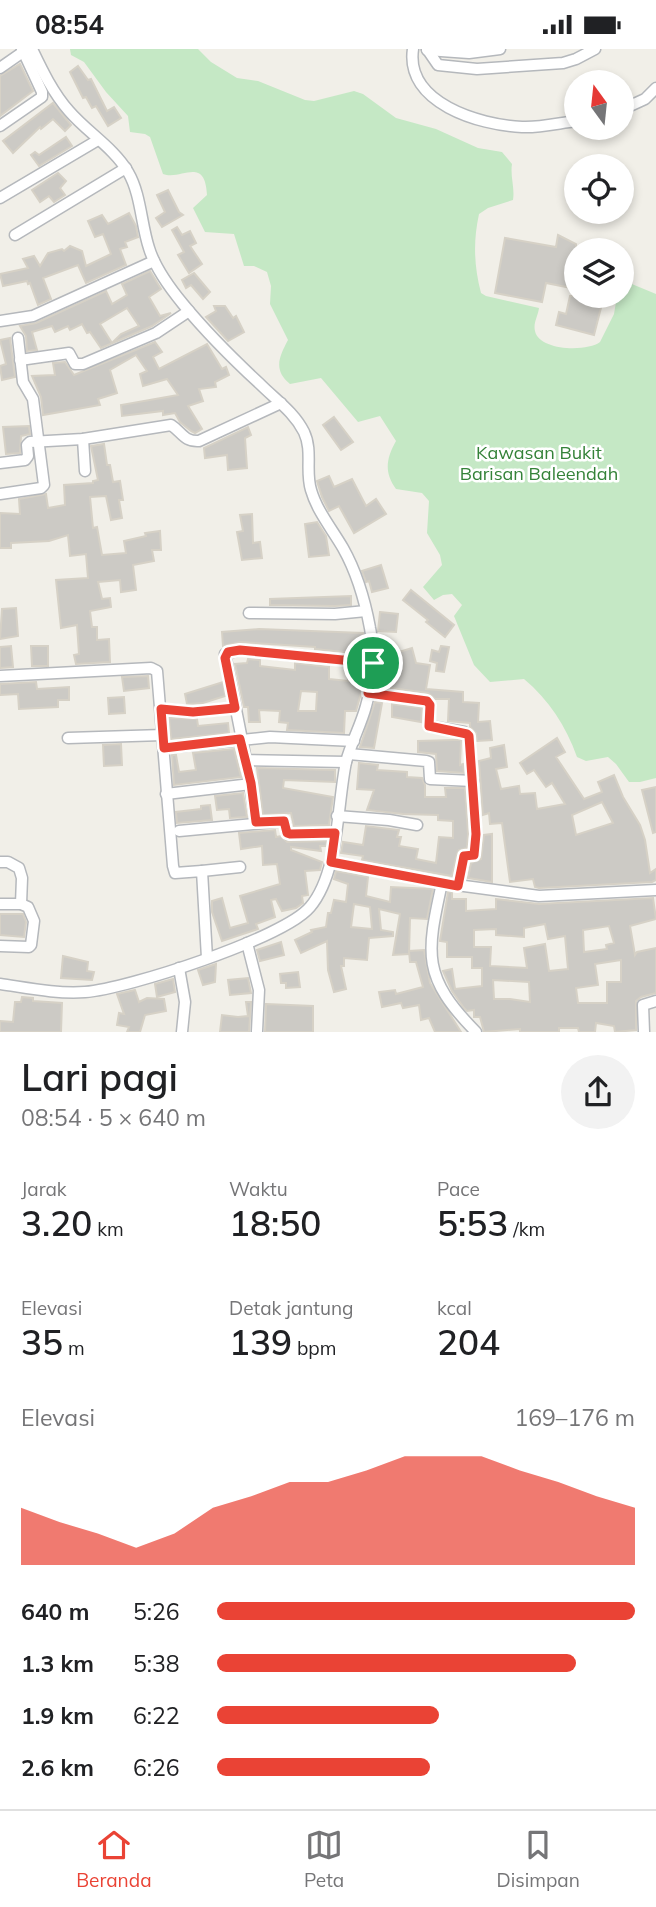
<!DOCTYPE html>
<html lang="id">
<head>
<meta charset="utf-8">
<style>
	body { margin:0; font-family:Mulish,sans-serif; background:#f2f2f2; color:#202124; height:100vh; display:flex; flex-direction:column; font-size:26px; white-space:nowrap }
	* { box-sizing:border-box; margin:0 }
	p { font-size:23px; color:#757577 }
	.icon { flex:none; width:38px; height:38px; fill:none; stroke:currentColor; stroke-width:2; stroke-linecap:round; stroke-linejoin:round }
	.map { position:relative; height:983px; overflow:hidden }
	.side { display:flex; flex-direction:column; background:#fff; flex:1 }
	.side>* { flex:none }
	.needle { width:46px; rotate:345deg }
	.fabs { position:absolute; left:564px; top:21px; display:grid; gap:14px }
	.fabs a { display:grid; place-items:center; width:70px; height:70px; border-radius:50%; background:#fff; box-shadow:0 4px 10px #0003; font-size:35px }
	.pin { position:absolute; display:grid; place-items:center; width:60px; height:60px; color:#fff; margin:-30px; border:4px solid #fff; border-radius:50%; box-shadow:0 2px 7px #0007 }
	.round { display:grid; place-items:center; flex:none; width:74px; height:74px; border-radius:37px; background:#f2f2f2 }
	.overview { display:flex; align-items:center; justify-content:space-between; height:119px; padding:0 21px }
	h1 { font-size:38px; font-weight:600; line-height:52px }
	.stats { display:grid; grid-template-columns:repeat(3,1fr); gap:10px; height:119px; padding:7px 21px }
	.stats div { display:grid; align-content:center }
	.stats b { font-size:35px; font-weight:600 }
	.stats small { font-size:19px; font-weight:400 }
	.stats p { font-size:19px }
	.chart { height:196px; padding:14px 21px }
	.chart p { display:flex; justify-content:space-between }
	.chart svg { width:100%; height:126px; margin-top:7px; fill:#ea4335; opacity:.7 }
	ul { padding:0 21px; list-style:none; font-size:23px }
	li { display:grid; grid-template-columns:112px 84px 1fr; align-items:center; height:52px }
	li i { height:18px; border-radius:9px; background:#ea4335 }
	.status { display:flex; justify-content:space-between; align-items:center; height:49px; padding:0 35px; background:#fff; direction:ltr }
	.status svg { height:19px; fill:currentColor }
	.dock { display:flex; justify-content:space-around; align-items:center; height:98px; border-top:2px solid #e0e0e0; background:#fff; font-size:19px; color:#757577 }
	.dock a { display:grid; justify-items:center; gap:4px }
	.dock .active { color:#ea4335 }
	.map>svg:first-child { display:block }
</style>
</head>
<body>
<div class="status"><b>08:54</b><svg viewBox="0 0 49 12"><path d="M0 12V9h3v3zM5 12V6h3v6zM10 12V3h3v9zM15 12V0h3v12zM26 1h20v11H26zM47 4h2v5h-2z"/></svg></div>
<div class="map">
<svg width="656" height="983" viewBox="0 0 656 983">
	<rect width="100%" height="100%" fill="#f1efe8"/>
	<path fill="#c5e8c5" d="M70,0H198L211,13L237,29L258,32L305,51L314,52L354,42L363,45L396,69L436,80L478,99L502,103L512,115C510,127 515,139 513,151L488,159L479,165C473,193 474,217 481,244L486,247L539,259C538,267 533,274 535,282C539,302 587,303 600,293L614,265L617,247H621V238L627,233L656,245V729L640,733H629L616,715L608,708L586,712L577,708C566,677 549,651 524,630L490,633L474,616L454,567L462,556L452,545L443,546L434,551L423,538L442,516L440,506L427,484L429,452L422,444L396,440C384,423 386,410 396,392L380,367L358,373L321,329L290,335C273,321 279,308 288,291L270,255L271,237L267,223L254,217H244L234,185L205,183L193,159L207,146C205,106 181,132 163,125L150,88L145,85L130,83L128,67L106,43L84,13L71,6Z"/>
	<g fill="#cccac5" stroke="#d6d1c6" stroke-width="2" fill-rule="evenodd">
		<polygon points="20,15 33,42 0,67 0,27"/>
		<polygon points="78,17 88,31 91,30 107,62 114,58 121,69 108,77 96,57 92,59 86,48 83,49 70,23"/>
		<polygon points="53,54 71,76 65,82 53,70 41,80 40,78 13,104 3,92"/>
		<polygon points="66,88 72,97 39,117 31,106 35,103 39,106"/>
		<polygon points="58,124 66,132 60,139 65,146 54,153 49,147 40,153 32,141"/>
		<polygon points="168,141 179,163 183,166 162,178 156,169 165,163 157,146"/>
		<polygon points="129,164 136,177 138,188 125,193 127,198 120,200 126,216 86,234 78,216 43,229 51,250 38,256 30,234 28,235 27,232 3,237 0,225 28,219 23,210 34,207 40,217 48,204 62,200 64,202 70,197 82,202 86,217 111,205 103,185 95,188 88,172 102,166 108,175"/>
		<polygon points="177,178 182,186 190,182 196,194 190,197 202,215 189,224 178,206 184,203 172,181"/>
		<polygon points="558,186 576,195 576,240 546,234 542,253 495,244 505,189 556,198"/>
		<path d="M150,222L161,240L149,248L160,267L171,264L152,277L101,299L90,283L87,284L82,275L70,281L68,277L55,283L52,277L32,283L37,301L27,302L26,287L20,277L36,274L106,242L112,255L127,246L122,235ZM127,259L139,277L121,285L112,294L100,275Z"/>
		<polygon points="194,224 210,243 203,250 191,236 186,239 182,231"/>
		<polygon points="570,247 604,247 594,286 556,276 559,263 566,265"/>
		<polygon points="214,257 225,257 233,269 236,267 244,283 228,292 206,268 216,262"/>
		<polygon points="10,289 15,328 2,331 0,317 6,315 0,291"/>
		<polygon points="155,293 162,303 153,308 159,320 207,295 222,320 226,318 229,326 215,333 216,338 199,340 203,352 188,357 202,380 195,384 191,382 180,373 175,364 163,366 163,362 122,367 121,356 178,346 167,330 143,337 140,325 147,322 136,306 110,321 117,344 98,350 100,356 43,366 41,348 32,327 55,326 53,314 65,313 74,326"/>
		<polygon points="334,368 353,393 341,401 323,376"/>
		<polygon points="29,377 30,385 21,387 20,404 6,405 3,378"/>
		<polygon points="248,378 251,386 245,389 247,419 228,421 227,406 205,409 204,399"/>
		<polygon points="104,395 107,416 110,416 113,433 120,432 123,451 119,451 122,469 111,471 106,447 90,448 93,479 97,478 102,506 126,504 124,492 146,487 145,484 160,482 161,501 152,501 154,512 133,516 136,541 121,543 120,531 98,533 102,550 110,549 111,558 90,562 92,578 97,578 97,591 109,590 110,613 76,615 74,606 79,605 77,576 61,579 56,531 88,529 86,505 70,507 68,486 49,492 11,494 11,499 0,499 0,464 20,465 19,450 46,445 48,459 65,456 64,436 93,434 93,432 98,431 91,397"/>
		<polygon points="329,427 334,438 352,430 366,457 376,450 386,465 354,484 339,457 329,462 322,448 317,432"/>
		<polygon points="252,465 253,494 260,493 262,509 242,511 237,483 243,482 240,466"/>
		<polygon points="317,473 326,487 329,506 309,508 305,475"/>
		<polygon points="381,516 388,539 372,543 369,532 366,533 362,522"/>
		<polygon points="411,541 454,576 445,588 426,573 428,571 403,551"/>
		<polygon points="351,547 351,556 335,557 270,556 270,550"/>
		<polygon points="16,559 18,587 0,590 2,560"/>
		<polygon points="380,563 398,565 396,583 378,582"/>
		<polygon points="259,580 363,584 363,605 315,600 315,598 241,593 223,597 222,583"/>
		<polygon points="11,597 13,618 0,619 0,598"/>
		<polygon points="31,597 48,597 48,617 32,617"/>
		<polygon points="441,597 449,598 444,623 436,622 437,614 430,612 432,601 439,603"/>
		<polygon points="412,599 416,614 430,616 426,640 463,643 463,653 479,654 478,673 490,672 492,691 477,692 476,684 470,678 470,674 448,672 449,650 435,650 428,644 391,639 390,628 380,628 381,618 393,619 389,606"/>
		<path d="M248,610L260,611V617L295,621V614L329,618V630L348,632V620L363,621V637L356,662H345L344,684L287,681L288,674L279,673L280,662L259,661L260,673H249L248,658H244L235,615L247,614ZM301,642L317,643L316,662H298Z"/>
		<polygon points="148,627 149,639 124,642 122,628"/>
		<polygon points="36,633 37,640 69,638 69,651 58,651 58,658 19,660 18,645 0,646 0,635"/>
		<polygon points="223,633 225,647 203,654 187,655 185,645"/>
		<polygon points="124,648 125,664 109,665 108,649"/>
		<polygon points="375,653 382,654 374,699 360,698"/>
		<polygon points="392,655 422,659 421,673 392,668"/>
		<polygon points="169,669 197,670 198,677 228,674 229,684 171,690"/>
		<path d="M557,689L565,703L556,708L584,750L602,743L598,733L614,726L623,748L640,776L645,791L650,824L656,820V831L652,833L539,839L535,838L533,830L510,833L502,774L490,775L489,764L483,766L479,712L491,709L490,699L504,696L507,718L496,720L501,740L519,737L520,745L535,744L537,760L565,755L552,734L546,738L534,721L527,725L520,714ZM602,753L613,774L576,786L572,766Z"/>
		<polygon points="453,691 461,691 460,716 463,715 464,724 437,722 436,705 418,703 418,692"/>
		<polygon points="121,695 122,716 104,717 103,696"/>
		<polygon points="234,700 241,728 174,736 172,706 176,706 179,723 196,721 193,704"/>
		<polygon points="359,714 378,716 377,721 407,723 407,728 422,729 425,736 425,748 446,748 445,739 465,739 468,785 467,799 459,801 457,805 452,827 362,811 363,807 341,804 343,793 363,796 366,777 399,781 397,788 401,788 399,797 418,800 416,810 436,814 439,788 453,789 453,772 438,771 438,766 403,765 367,761 374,741 357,740"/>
		<polygon points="257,719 335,721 335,733 284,731 283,739 333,748 329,776 294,777 291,764 263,766"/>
		<polygon points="656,738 656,783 653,784 642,741"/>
		<polygon points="243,744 247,768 230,769 229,760 217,761 215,747"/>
		<polygon points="210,756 212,771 177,774 176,763 201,760 201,757"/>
		<polygon points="275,781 276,788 281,787 287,793 327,792 326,797 320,797 321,802 291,798 291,801 322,813 320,821 305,822 308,846 302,847 303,854 296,859 282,862 276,850 271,851 275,868 256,875 258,880 222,892 212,863 212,852 222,849 230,879 248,874 240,847 280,835 277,815 263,816 262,797 241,800 239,784"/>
		<polygon points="492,785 492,833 468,829 471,814 481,810 484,786"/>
		<path d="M336,822L368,828L366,847L390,853L391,838L433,840L427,870L410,869L409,905L393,906L400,865L379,860L381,881L393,883V887L369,889L367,911L344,909V917H341L346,940L334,943L328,921L327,892L301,904L295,891L312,883L311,881L326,878L328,864H331L334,851L346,853L348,835L334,830ZM354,855L370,858L372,880L351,878Z"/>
		<path d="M448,843H452V850H466V862L496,860V850L539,855L653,849L656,870L630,877L635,906L637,903L656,899V944L641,948L636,952V981L615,983L614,977L596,974L595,983H579L578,979H559V983H520V980L484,983L480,968H474V961L467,962L464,959L452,942L443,922L452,920L455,940L482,937V919H472V908H447V893L440,892ZM545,875L548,890L565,887L568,920L549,922L545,895L524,899L527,919L490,917L491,898H474V881L496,880V886L524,888V879ZM609,877L614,894L606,896L607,900L584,903L583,881ZM621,911V933H607V954H578L576,939L598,936L595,915ZM493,931L529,933L530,953L510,950H494Z"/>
		<polygon points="0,865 23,865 26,873 24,888 0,886"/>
		<polygon points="281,893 284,906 260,912 257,901"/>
		<polygon points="424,901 430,934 461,983 435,983 429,969 421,971 419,956 403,959 401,954 382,958 379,943 395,941 396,945 423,938 416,913 410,913 409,902"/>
		<polygon points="63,907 88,913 87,922 94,923 92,931 61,929"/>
		<polygon points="216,915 215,933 203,936 198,921"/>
		<polygon points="298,923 300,938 286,939 286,934 281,934 280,925"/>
		<polygon points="248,929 251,944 230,946 228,931"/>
		<polygon points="173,930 175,943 157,948 155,935"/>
		<polygon points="135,941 139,953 147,949 164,950 166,962 145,966 140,983 127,983 129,978 117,976 119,964 124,965 117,945"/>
		<polygon points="22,948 33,949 33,952 62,954 61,983 0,983 0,972 13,973 15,953 21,953"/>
		<polygon points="246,953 251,953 249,983 220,983 222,966 238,968 248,967"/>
		<polygon points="266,955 313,957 313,983 265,983"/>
	</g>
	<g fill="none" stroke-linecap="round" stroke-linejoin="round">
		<g stroke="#b5b8bc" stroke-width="13">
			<g id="street">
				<path d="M413,0C405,54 479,76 522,78C539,79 559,74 576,72"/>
				<polyline points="427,0 438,16 477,20 563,14 576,10 595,0"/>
				<polyline points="427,1 469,4 500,0"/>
				<polyline points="0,19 23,3"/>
				<polyline points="621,61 645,50 656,39"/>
				<polyline points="0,77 42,48 42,43 22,0"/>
				<polyline points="0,149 98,91"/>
				<polyline points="15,186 126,119"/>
				<polyline points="0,272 33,267 154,212"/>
				<polyline points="20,311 69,304 75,315 83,315 156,284 189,262"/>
				<polyline points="83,390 85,422"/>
				<path d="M0,414L25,411L28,407L27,396L30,393L83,390L171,376C182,383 184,393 199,392L281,354"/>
				<polyline points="0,445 41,439 44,436 33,350 23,333 18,289"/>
				<polyline points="249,564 335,565 366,562"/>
				<polyline points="0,627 151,619 157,622 173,817 175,824 202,822 207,909"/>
				<polyline points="368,644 427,652 430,656 429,677 464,683 469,687 476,785 474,806 464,807 458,837"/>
				<polyline points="161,660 193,663 235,659"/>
				<polyline points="68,689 163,686"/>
				<polyline points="164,699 270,688 354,692"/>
				<polyline points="349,705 426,712 429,713 430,730 473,732"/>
				<polyline points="246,711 256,773"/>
				<polyline points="346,713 246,711 225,605 240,601 373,614"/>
				<polyline points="166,745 251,735"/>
				<polyline points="337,767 389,771 417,776"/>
				<polyline points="179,782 284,772 288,785 335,784"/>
				<polyline points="0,813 8,813 19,819 22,829 21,855"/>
				<polyline points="331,813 442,834 539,847 656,841"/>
				<polyline points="202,822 240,818"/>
				<path d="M442,834C426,906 422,928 476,983"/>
				<polyline points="0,855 21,855 28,858 34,872 31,896 29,898 0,897"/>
				<polyline points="247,894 259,941 257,982"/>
				<polyline points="179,919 185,953 182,983"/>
				<path d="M0,935C28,939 57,945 85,943C127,940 284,889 310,858C339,824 337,756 346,713C351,694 361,676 366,657C373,633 375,603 370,579C365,552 356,522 343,499C332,480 317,462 311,441C305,422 313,402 304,383C294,363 276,351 260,335C233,310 206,283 183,255C169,238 155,219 149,199C141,175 141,145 128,123C114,99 87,83 69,62C53,44 42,21 32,0"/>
				<polyline points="644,983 643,956 656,952"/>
			</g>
		</g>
		<use href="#street" stroke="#fff" stroke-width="10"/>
	</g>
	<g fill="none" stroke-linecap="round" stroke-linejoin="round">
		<g stroke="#fff" stroke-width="14">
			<polygon id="route" points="240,601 373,614 368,644 427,652 430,656 429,677 467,685 469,687 476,785 474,806 464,807 458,837 331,813 335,784 290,785 287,784 284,772 256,773 251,734 240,690 164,699 161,660 193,663 235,659 225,609 228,603"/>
		</g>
		<use href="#route" stroke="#ea4335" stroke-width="9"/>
	</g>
	<g text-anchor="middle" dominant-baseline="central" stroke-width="5" stroke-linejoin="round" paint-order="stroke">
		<g font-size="18" fill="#348238" stroke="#fff">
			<text x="539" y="403">Kawasan Bukit<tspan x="539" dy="21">Barisan Baleendah</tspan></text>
		</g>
	</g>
</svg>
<div class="fabs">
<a><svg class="needle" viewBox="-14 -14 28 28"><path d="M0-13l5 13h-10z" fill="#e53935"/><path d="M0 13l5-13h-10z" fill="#757577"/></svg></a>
<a><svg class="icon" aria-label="locate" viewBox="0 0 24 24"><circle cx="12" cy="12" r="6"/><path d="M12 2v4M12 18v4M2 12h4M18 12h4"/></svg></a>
<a><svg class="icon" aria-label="layers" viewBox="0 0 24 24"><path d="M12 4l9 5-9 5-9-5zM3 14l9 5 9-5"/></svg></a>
</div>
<div class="pin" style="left:373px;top:614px;background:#1e9e55"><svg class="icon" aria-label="arrive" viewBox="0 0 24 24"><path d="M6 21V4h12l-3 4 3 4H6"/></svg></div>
</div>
<section class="side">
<div class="overview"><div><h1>Lari pagi</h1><p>08:54 · 5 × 640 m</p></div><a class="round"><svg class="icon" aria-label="share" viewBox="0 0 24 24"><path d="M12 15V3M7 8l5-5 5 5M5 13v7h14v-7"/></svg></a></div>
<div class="stats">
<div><p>Jarak</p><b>3.20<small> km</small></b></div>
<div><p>Waktu</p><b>18:50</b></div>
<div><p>Pace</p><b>5:53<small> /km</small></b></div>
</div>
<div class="stats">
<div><p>Elevasi</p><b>35<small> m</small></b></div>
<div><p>Detak jantung</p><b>139<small> bpm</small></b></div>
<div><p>kcal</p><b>204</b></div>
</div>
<div class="chart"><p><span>Elevasi</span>169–176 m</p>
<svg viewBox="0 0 160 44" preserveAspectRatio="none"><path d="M0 44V24L10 29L20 33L30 38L40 33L50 24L60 20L70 15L80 15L90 11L100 6L110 6L120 6L130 11L140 15L150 20L160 24V44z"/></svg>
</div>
<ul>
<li><b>640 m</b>5:26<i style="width:100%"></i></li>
<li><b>1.3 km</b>5:38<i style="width:86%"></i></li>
<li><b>1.9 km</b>6:22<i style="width:53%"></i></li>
<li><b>2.6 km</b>6:26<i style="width:51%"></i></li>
</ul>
</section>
<nav class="dock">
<a class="active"><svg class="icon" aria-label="home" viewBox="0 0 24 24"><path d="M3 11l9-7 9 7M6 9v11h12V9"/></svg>Beranda</a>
<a><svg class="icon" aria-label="map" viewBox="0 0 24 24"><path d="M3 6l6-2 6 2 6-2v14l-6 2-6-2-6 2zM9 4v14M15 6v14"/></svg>Peta</a>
<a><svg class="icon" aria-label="saved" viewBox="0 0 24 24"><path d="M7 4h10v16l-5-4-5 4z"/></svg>Disimpan</a>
</nav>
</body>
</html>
